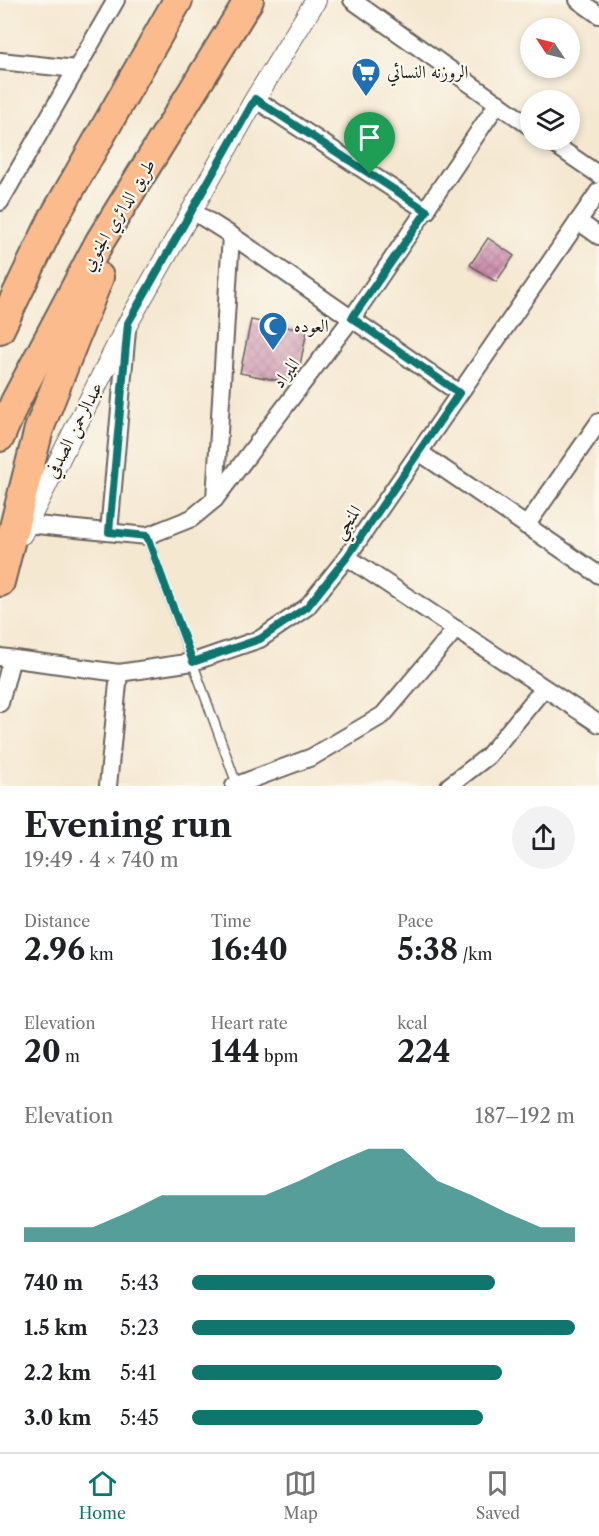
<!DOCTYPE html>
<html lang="en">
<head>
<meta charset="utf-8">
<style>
	body { margin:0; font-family:"Libre Caslon Text",Amiri,serif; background:#f2f2f2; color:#202124; height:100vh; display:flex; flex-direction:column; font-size:22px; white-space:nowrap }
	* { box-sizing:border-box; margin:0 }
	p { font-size:20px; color:#757577 }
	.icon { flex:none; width:33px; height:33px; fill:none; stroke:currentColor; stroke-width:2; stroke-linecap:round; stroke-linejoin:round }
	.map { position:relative; height:786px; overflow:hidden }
	.panel { display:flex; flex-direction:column; background:#fff; flex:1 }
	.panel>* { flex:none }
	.needle { width:39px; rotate:305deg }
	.controls { position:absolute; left:520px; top:18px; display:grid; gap:12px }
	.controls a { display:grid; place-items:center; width:60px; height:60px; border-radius:50%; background:#fff; box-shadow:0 3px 9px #0003; font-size:30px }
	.pin { position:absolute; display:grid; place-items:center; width:51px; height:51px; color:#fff; margin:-62px -26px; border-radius:50% 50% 50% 0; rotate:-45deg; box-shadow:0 0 6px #0007 }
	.pin .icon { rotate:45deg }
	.round { display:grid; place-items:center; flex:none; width:63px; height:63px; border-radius:32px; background:#f2f2f2 }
	.headline { display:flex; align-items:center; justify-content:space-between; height:102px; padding:0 24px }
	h1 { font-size:33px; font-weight:800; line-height:45px }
	.metrics { display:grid; grid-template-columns:repeat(3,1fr); gap:9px; height:102px; padding:6px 24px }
	.metrics div { display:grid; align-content:center }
	.metrics b { font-size:30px; font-weight:800 }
	.metrics small { font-size:16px; font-weight:400 }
	.metrics p { font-size:16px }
	.chart { height:168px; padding:12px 24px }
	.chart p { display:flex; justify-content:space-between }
	.chart svg { width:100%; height:108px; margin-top:6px; fill:#0f766e; opacity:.7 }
	ul { padding:0 24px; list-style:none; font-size:20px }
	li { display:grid; grid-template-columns:96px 72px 1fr; align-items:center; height:45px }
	li i { height:15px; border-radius:8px; background:#0f766e }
	.tabs { display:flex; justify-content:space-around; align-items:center; height:84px; border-top:2px solid #e0e0e0; background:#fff; font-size:16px; color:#757577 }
	.tabs a { display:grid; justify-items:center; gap:3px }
	.tabs .selected { color:#0f766e }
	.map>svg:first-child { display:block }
</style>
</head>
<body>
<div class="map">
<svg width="599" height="786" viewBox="0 0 599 786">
	<defs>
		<pattern id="building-cross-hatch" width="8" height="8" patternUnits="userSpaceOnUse" patternTransform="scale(1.5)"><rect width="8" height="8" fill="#cd93af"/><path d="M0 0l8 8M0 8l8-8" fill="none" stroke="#a6778e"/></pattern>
	</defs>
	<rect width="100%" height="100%" fill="#fbf7ec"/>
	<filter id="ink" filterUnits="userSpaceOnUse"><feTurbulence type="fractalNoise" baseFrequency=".0167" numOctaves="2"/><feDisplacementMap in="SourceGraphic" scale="12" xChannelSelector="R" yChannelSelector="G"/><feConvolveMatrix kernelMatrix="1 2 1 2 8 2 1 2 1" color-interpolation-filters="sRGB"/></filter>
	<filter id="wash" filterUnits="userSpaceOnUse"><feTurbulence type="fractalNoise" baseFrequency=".008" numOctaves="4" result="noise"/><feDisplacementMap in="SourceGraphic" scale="24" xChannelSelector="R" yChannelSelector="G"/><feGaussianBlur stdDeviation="1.35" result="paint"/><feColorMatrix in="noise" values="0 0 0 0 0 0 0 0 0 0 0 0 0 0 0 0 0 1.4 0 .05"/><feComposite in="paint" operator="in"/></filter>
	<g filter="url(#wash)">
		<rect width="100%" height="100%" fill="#f5e8d1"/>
		<g id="blocks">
			<g fill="url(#building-cross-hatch)">
				<polygon points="488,238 514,256 496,282 470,265"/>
				<polygon points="251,320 307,331 296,384 240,373"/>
			</g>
		</g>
	</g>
	<g filter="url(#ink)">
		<use href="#blocks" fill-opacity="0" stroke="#68635b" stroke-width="1.5"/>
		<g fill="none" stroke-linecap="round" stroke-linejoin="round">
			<g stroke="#68635b" stroke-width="11">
				<polyline id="service" points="147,536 237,785"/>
			</g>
			<g stroke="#68635b" stroke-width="20">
				<g id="minor">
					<polyline points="352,0 531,127"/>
					<polyline points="578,0 599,15"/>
					<polyline points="0,61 76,69"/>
					<polyline points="255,99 427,211"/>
					<polyline points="548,140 599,175"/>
					<polyline points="0,202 116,0"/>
					<polyline points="191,210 231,235 459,393"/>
					<polyline points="578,221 599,236"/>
					<polyline points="419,452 599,575"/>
					<polyline points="215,499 231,235"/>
					<polyline points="26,524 147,536 192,518 215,499 352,318 498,103"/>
					<polyline points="526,526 599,422"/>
					<polyline points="109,532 127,330"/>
					<polyline points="347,557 599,724"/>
					<polyline points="0,657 119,673 193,662 260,639 307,607 347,557 599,191"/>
					<polyline points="0,703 11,661"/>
					<polyline points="108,786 119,673"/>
					<polyline points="234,786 312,757 383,715 456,629"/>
					<polyline points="449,786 488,756 544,688"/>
				</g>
			</g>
			<g stroke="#68635b" stroke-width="22">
				<polyline id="tertiary" points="22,534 128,323 255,99 316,0"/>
			</g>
			<g stroke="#68635b" stroke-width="32">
				<g id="motorway">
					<polyline points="0,329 53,219 178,0"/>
					<polyline points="0,437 15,402 100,241 249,0"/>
					<polyline points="0,582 39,429 99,277"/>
				</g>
			</g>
			<use href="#service" stroke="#fff" stroke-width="8"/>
			<use href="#minor" stroke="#fff" stroke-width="16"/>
			<use href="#tertiary" stroke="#fff" stroke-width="20"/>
			<use href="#motorway" stroke="#fbbb8c" stroke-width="28"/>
		</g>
	</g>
	<g fill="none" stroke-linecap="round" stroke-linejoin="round" filter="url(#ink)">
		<g stroke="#fff" stroke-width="12">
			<polygon id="route" points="255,99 427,211 352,318 459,393 347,557 307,607 260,639 193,662 147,536 109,532 128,323"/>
		</g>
		<use href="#route" stroke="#0f766e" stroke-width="8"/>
	</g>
	<defs>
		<g id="supermarket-pin" transform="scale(1.5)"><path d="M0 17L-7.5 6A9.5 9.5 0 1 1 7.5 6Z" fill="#1f6fb2" stroke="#fbf7ec"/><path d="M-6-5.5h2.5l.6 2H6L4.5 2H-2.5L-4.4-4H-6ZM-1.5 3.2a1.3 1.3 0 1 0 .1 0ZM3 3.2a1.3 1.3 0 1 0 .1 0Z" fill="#fff"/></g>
		<g id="mosque-pin" transform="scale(1.5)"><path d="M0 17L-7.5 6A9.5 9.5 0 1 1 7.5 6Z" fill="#1f6fb2" stroke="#fbf7ec"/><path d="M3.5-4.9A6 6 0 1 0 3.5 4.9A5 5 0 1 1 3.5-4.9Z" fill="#fff"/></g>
	</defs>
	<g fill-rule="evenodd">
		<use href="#supermarket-pin" x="366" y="72"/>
		<use href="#mosque-pin" x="273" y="326"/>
	</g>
	<g text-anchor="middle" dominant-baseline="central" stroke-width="4.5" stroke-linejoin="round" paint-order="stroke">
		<g font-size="18" fill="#1c1c1c" stroke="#fbf7ec" text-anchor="start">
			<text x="387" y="72">الروزنه النسائي</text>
			<text x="294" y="326">العوده</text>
		</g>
		<g font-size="18" fill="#1c1c1c" stroke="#fbf7ec">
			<text transform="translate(118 215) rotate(-59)">طريق الدائري الجنوبي</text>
			<text transform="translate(286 373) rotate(-53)">الميراد</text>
			<text transform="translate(74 430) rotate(-63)">عبدالرحمن الصدفي</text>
			<text transform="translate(347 522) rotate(-56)">المنجي</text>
		</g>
	</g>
</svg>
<div class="controls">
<a><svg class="needle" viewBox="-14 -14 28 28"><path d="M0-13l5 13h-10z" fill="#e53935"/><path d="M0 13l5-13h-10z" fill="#757577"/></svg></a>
<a><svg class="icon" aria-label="layers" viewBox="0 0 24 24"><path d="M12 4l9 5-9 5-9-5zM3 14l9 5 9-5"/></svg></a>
</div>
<div class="pin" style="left:370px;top:174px;background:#1e9e55"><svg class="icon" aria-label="arrive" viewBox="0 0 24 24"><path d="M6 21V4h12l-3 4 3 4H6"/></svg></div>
</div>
<section class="panel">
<div class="headline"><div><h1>Evening run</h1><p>19:49 · 4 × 740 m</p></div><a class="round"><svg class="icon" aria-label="share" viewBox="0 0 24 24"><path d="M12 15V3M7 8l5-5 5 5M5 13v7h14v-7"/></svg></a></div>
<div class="metrics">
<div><p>Distance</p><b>2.96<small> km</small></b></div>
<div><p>Time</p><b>16:40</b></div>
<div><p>Pace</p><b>5:38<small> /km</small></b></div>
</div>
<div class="metrics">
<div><p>Elevation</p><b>20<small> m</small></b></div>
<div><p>Heart rate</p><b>144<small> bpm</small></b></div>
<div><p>kcal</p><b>224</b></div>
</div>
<div class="chart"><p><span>Elevation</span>187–192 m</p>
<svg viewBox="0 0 160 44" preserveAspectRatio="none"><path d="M0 44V38L10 38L20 38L30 32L40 25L50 25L60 25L70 25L80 19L90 12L100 6L110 6L120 19L130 25L140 32L150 38L160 38V44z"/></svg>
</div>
<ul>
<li><b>740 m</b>5:43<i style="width:79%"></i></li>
<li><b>1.5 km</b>5:23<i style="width:100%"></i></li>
<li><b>2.2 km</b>5:41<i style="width:81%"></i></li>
<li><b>3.0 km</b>5:45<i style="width:76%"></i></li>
</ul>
</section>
<nav class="tabs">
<a class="selected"><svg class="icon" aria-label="home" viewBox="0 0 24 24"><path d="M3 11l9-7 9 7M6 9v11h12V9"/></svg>Home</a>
<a><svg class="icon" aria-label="map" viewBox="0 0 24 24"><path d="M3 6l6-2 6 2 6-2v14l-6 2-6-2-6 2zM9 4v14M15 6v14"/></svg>Map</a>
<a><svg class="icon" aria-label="saved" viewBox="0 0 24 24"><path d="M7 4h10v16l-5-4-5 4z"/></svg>Saved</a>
</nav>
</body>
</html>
